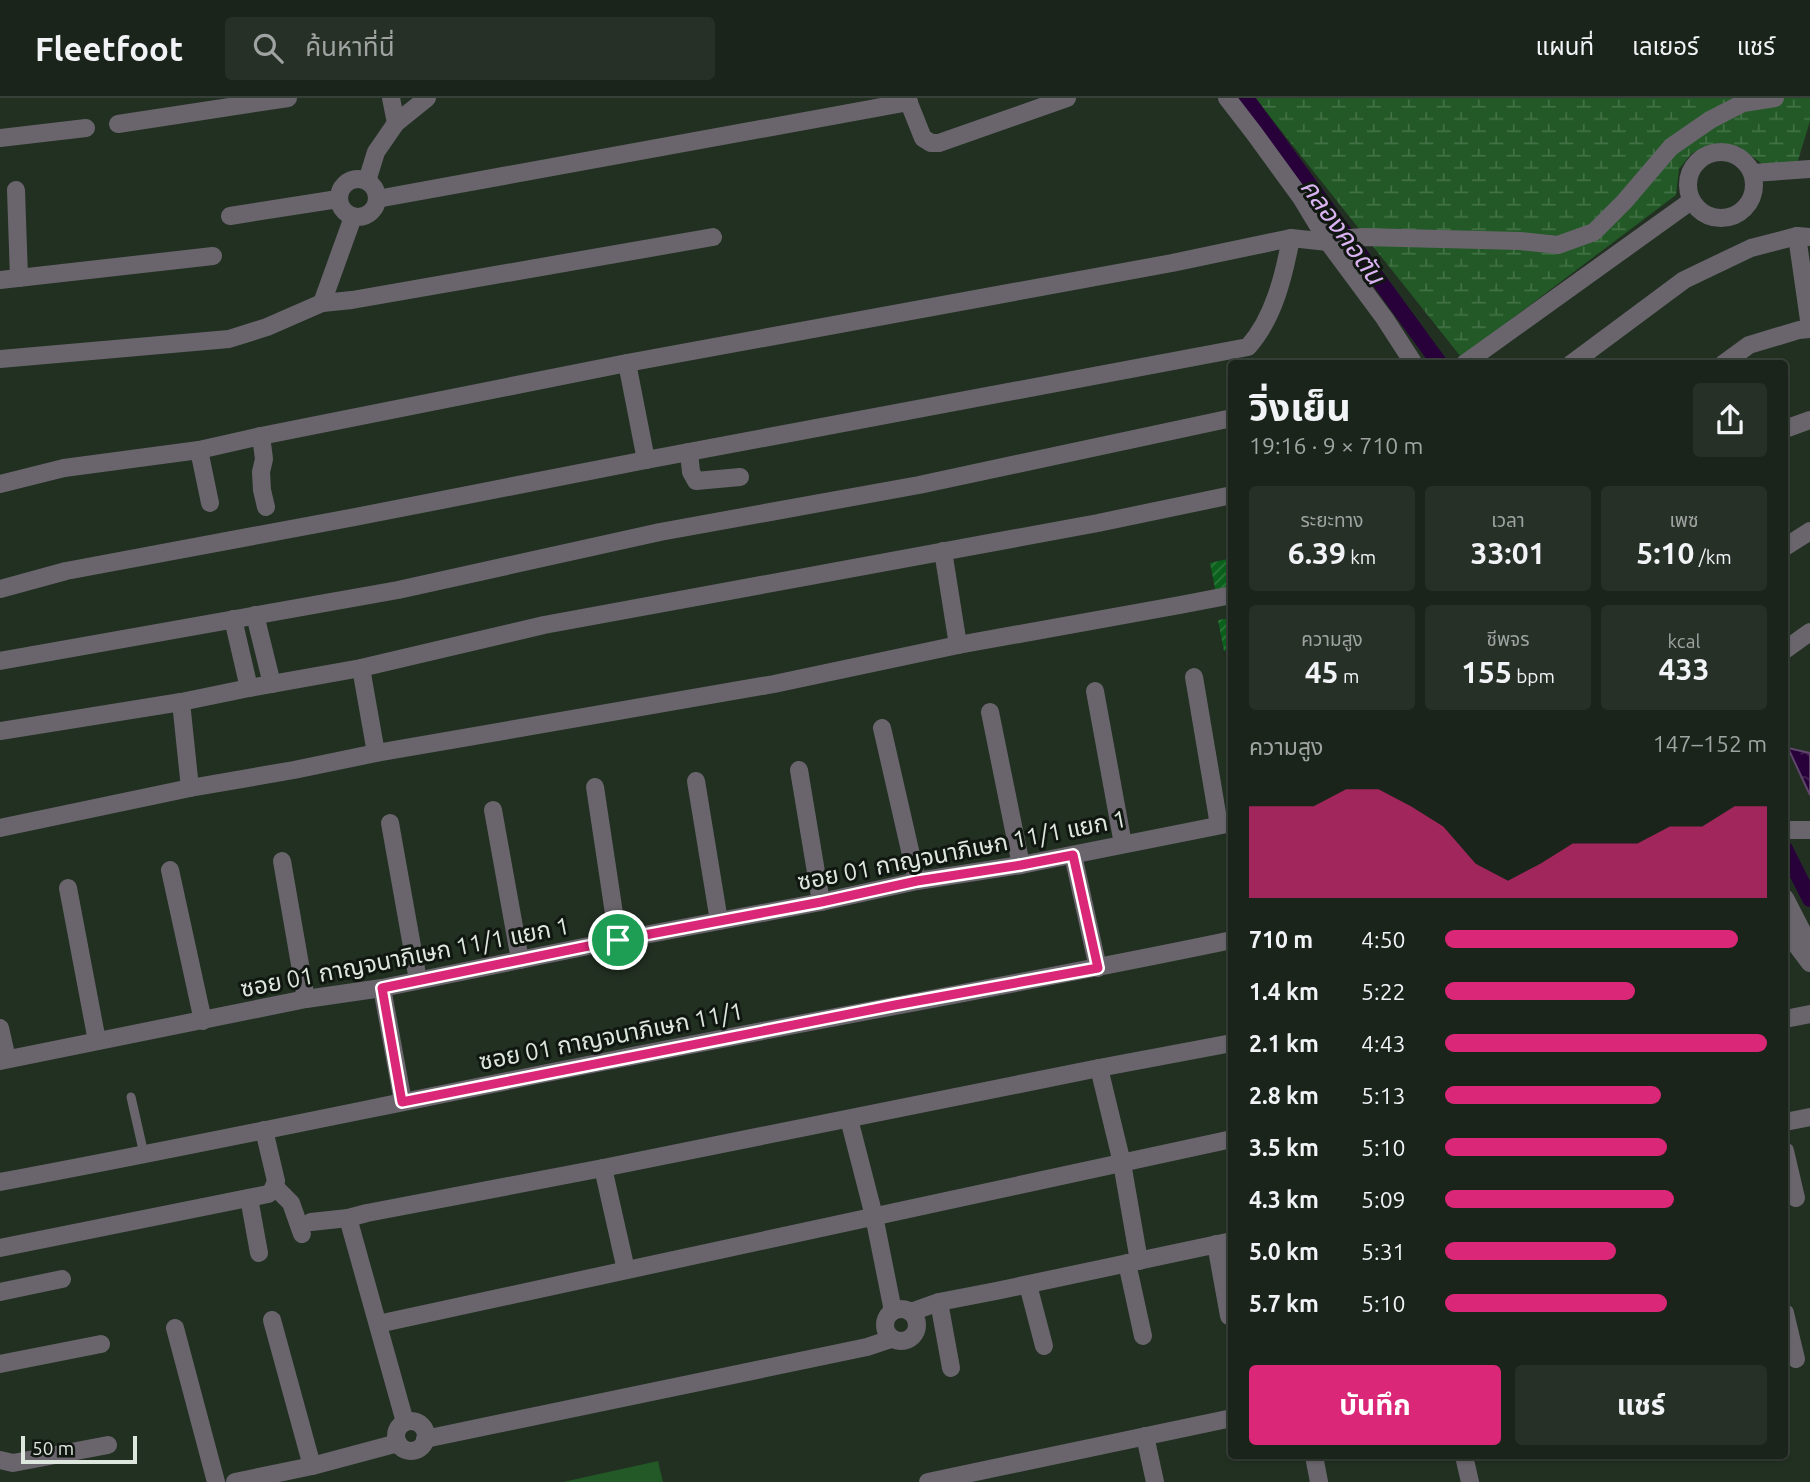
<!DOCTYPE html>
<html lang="th">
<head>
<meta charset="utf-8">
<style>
	body { margin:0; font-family:Ubuntu,"Noto Sans Thai",sans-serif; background:#273027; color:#f1f3f6; height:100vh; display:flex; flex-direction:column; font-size:26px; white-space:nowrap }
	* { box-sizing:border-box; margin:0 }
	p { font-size:23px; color:#9fa4a2 }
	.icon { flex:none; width:38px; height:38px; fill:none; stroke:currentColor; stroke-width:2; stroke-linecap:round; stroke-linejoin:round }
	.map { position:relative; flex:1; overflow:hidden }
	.panel { position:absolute; left:1228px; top:262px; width:560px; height:1099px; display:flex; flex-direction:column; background:#1a241a; border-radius:7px; box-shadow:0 2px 5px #0004,0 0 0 2px #384139 }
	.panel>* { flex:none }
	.scale { position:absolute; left:21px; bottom:18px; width:116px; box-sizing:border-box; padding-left:7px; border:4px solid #dee7de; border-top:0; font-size:19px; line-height:24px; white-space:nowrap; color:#dee7de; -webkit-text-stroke:5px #101610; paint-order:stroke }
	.pin { position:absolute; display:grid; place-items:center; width:60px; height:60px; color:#fff; margin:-30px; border:4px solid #fff; border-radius:50%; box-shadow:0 2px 7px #0007 }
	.round { display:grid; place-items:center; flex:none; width:74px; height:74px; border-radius:7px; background:#273027 }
	.overview { display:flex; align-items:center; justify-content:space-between; height:119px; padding:0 21px }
	h1 { font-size:38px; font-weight:700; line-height:52px }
	.figures { display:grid; grid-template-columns:repeat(3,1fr); gap:10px; height:119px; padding:7px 21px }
	.figures div { display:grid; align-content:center; border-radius:7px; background:#273027; text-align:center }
	.figures b { font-size:30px; font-weight:700 }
	.figures small { font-size:19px; font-weight:400 }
	.figures p { font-size:19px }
	.chart { height:196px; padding:14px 21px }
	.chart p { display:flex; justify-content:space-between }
	.chart svg { width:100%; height:126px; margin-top:7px; fill:#db2777; opacity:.7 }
	.primary-button { display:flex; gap:14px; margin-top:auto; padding:14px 21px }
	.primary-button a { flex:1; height:80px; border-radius:7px; background:#db2777; color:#fff; font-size:28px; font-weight:700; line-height:80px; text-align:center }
	.primary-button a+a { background:#273027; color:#f1f3f6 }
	ul { padding:0 21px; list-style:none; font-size:23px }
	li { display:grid; grid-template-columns:112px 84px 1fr; align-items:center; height:52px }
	li i { height:18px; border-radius:9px; background:#db2777 }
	header { display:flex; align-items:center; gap:42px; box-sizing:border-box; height:98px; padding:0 35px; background:#1a241a; border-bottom:2px solid #384139 }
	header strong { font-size:33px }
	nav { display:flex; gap:38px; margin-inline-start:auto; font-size:24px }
	.search { width:490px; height:63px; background:#273027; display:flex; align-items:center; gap:18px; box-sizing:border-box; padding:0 24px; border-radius:7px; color:#9fa4a2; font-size:26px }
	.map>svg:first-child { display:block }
</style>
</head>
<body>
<header>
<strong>Fleetfoot</strong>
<div class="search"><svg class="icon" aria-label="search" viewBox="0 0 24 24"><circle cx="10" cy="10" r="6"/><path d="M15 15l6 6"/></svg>ค้นหาที่นี่</div>
<nav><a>แผนที่</a><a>เลเยอร์</a><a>แชร์</a></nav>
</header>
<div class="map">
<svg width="1810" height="1384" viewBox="0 0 1810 1384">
	<defs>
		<pattern id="wetland-marsh" width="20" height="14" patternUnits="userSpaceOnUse" patternTransform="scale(1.75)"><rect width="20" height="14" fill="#225926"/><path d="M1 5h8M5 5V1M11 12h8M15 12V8" fill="none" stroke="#427145"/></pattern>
		<pattern id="water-ripples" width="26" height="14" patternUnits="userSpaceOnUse" patternTransform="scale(1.75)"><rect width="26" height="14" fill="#28013a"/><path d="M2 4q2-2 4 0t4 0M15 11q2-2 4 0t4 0" fill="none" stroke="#472656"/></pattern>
		<pattern id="building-hatch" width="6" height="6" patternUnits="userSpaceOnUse" patternTransform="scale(1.75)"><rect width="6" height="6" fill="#0b611b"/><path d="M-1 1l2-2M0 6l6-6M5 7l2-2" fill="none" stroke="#2e783c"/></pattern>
	</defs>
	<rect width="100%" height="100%" fill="#223022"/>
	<polygon fill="url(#wetland-marsh)" points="1255,0 1810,0 1810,23 1796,69 1765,68 1738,48 1708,47 1691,56 1679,71 1676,97 1461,259"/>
	<polygon fill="#225926" points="658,1363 663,1384 563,1384"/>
	<polygon fill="url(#water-ripples)" stroke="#5f466b" stroke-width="2" points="1788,650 1810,655 1810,697"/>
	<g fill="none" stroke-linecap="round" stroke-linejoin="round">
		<g stroke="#28013a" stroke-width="16">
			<polyline points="1246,0 1440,266"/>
			<polyline points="1785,751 1810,801"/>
		</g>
	</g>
	<g fill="url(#building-hatch)">
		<polygon points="1232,460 1232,492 1216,495 1210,465"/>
		<polygon points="1232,520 1232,551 1224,553 1218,522"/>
	</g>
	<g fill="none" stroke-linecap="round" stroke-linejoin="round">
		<polyline stroke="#6a656d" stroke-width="9" points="131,999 144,1056"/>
		<g stroke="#6a656d" stroke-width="18">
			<polyline points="391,0 396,25"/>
			<polyline points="907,0 923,40 931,45 939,45 1067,0"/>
			<polyline points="1227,0 1254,35 1302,101 1328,144 1385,221 1414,266"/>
			<polyline points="118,26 288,0"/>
			<polyline points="0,40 86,30"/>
			<circle cx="1721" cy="87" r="33"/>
			<polyline points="1753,75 1810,71"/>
			<circle cx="358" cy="100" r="19"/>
			<polyline points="367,83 376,54 396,25 427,0"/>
			<polyline points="16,92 19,180"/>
			<polyline points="377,101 909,4"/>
			<polyline points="230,118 338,101"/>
			<polyline points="1797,138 1810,229"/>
			<polyline points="0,182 213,158"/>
			<polyline points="322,205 353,119"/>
			<polyline points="0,261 229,241 267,229 322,205 352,202 713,139"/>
			<polyline points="627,265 646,362"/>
			<polyline points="1464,266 1691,103"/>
			<polyline points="1571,266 1684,182 1751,150 1797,138 1810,139"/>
			<polyline points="1723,266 1749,247 1799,232 1810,231"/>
			<polyline points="1785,331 1810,322"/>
			<polyline points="261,338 264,361 261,374 262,392 266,409"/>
			<polyline points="199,352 210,405"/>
			<polyline points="689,354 691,374 696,383 740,379"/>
			<polyline points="0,386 64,370 199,352 261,338 627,265 1172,165 1291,140 1328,144 1339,141 1363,139 1520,143 1558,147 1594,134 1624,104 1671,49 1710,22 1743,5 1775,0"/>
			<polyline points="1785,449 1810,433"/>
			<polyline points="943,453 958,547"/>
			<path d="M0,491L66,473L355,419L646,362L1248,249C1274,220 1284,177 1291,140"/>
			<polyline points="255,517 272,586"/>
			<polyline points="233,521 249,590"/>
			<polyline points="1785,552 1810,534"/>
			<polyline points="0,563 398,492 660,434 919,387 1232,320"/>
			<polyline points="361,570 376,655"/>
			<polyline points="1194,579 1219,727"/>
			<polyline points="1095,593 1123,746"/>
			<polyline points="181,604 190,690"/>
			<polyline points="990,614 1021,767"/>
			<polyline points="882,630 917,783"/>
			<polyline points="0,633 181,604 249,590 361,570 544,527 1098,425 1232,397"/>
			<polyline points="799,672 821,804"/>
			<polyline points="696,683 719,823"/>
			<polyline points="595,689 618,842"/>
			<polyline points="493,712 520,862"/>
			<polyline points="390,725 418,882"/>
			<polyline points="0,730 190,690 294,672 376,655 774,586 958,547 1180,507 1232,497"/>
			<polyline points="1785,732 1810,732"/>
			<polyline points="1073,757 1098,870"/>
			<polyline points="282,763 306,901"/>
			<polyline points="170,772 203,923"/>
			<polyline points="68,790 97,943"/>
			<polyline points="1785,800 1805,839 1810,846"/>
			<polyline points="1785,836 1789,837 1810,865"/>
			<polyline points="382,890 403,1004"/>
			<polyline points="1785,921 1810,916"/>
			<polyline points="0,930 7,961"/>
			<polyline points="0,963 306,901 382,890 618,842 821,804 917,783 1021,767 1232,725"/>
			<polyline points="1099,970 1122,1065 1139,1163"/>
			<polyline points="849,1021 874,1118 893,1213"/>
			<polyline points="1785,1024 1810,1019"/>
			<polyline points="1785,1053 1796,1100"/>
			<polyline points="603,1070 626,1172"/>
			<path d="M0,1084C205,1046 408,1002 613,962C819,921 1026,885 1232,842"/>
			<polyline points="275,1089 291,1105 302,1136"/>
			<polyline points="249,1100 259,1155"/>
			<polyline points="348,1120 405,1324"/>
			<polyline points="311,1124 348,1120 367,1115 603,1070 1099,970 1232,945"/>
			<polyline points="1216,1146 1229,1218"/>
			<polyline points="0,1150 268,1096 272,1093 276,1083 264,1032"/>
			<polyline points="1127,1165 1143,1238"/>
			<polyline points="1028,1187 1044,1248"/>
			<polyline points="0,1194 62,1181"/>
			<polyline points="939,1204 951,1270"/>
			<circle cx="901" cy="1227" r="16"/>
			<polyline points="911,1214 939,1204 996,1193 1232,1143"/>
			<polyline points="1785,1215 1796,1261"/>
			<polyline points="272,1222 312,1368"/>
			<polyline points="378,1226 1232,1041"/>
			<polyline points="175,1230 216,1384"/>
			<polyline points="0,1266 101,1246"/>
			<circle cx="411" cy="1338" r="15"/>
			<polyline points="1145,1338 1155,1384"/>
			<polyline points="425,1341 867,1249 891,1241"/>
			<polyline points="1314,1358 1319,1384"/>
			<polyline points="1464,1358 1470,1384"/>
			<polyline points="0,1362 13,1365 108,1347"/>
			<polyline points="235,1384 312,1368 398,1345"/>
			<polyline points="928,1384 1232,1320"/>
		</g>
	</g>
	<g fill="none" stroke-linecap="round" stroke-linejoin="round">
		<g stroke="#fff" stroke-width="14">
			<polygon id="route" points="1073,757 1098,870 895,907 402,1004 382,890 618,842 821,804 917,783 1021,767"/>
		</g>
		<use href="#route" stroke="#db2777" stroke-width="9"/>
	</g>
	<g text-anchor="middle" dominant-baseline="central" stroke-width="6" stroke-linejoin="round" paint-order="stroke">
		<g font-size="24" fill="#dee7de" stroke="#101610">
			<text transform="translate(962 752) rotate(-11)">ซอย 01 กาญจนาภิเษก 11/1 แยก 1</text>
			<text transform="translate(405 859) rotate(-11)">ซอย 01 กาญจนาภิเษก 11/1 แยก 1</text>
			<text transform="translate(611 938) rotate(-11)">ซอย 01 กาญจนาภิเษก 11/1</text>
		</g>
		<g font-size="26" font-style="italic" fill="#dab4f2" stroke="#101610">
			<text transform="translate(1343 133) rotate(54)">คลองคอตัน</text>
		</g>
	</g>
</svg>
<div class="scale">50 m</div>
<div class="pin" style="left:618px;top:842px;background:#1e9e55"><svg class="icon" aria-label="arrive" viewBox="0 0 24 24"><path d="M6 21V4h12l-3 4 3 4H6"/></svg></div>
<section class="panel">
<div class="overview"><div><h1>วิ่งเย็น</h1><p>19:16 · 9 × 710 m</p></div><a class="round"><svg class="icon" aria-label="share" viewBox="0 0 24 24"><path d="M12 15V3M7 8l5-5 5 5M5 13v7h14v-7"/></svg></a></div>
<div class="figures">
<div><p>ระยะทาง</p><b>6.39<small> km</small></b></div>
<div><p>เวลา</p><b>33:01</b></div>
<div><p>เพซ</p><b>5:10<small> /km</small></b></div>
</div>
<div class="figures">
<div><p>ความสูง</p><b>45<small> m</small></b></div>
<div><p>ชีพจร</p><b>155<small> bpm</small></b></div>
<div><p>kcal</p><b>433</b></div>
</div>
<div class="chart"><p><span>ความสูง</span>147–152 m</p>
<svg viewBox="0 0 160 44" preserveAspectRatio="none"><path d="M0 44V12L10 12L20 12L30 6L40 6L50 12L60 19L70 32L80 38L90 32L100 25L110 25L120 25L130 19L140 19L150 12L160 12V44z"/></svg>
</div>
<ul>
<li><b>710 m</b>4:50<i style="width:91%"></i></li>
<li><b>1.4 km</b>5:22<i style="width:59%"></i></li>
<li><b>2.1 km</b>4:43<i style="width:100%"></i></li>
<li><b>2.8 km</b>5:13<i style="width:67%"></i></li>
<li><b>3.5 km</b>5:10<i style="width:69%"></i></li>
<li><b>4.3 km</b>5:09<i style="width:71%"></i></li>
<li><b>5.0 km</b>5:31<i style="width:53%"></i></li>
<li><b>5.7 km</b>5:10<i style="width:69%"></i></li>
</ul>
<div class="primary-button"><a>บันทึก</a><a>แชร์</a></div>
</section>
</div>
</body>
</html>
